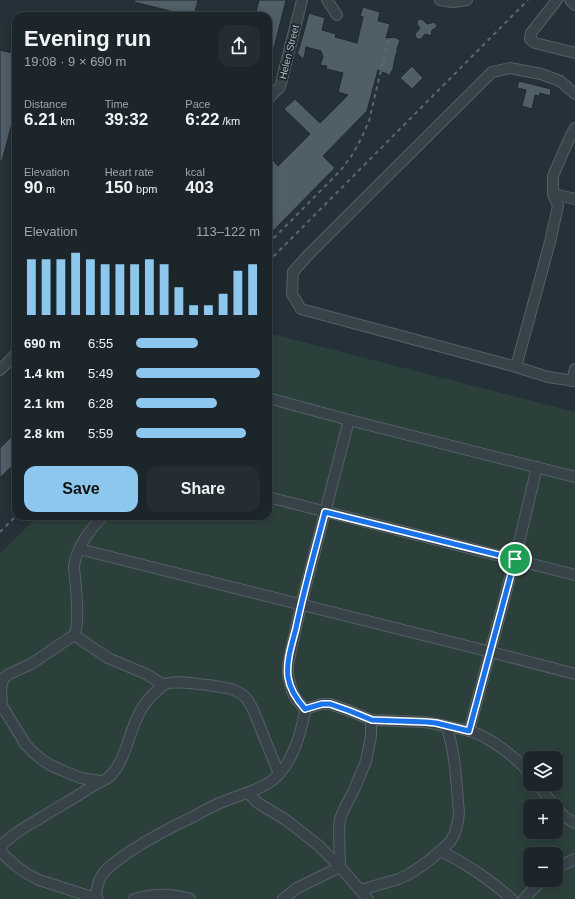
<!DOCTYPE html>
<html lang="en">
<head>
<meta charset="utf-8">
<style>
	body { margin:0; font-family:Helvetica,sans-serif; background:#242d32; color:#f1f3f6; height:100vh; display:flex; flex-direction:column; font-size:15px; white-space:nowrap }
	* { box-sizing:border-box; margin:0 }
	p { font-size:13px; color:#a0a5a8 }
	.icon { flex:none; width:22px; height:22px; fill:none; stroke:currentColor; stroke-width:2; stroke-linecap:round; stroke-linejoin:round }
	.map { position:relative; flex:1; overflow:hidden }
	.details { position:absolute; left:12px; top:12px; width:260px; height:508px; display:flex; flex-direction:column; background:#1b252a; border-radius:12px; box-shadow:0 2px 10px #0003,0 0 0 1px #394247 }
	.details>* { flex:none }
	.tools { position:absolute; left:523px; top:751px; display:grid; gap:8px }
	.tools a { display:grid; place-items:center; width:40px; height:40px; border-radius:8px; background:#1b252a; box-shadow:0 2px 10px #0003,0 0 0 1px #394247; font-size:20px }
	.pin { position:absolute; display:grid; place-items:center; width:34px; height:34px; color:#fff; margin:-17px; border:2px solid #fff; border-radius:50%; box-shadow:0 1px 4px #0007 }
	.round { display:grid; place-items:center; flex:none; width:42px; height:42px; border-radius:12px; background:#242d32 }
	.headline { display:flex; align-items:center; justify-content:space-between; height:68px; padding:0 12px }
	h1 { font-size:22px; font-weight:800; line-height:30px }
	.metrics { display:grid; grid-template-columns:repeat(3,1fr); gap:6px; height:68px; padding:4px 12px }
	.metrics div { display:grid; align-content:center }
	.metrics b { font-size:17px; font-weight:800 }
	.metrics small { font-size:11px; font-weight:400 }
	.metrics p { font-size:11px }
	.chart { height:112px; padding:8px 12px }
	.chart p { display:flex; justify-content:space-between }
	.chart svg { width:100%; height:72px; margin-top:4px; stroke:#8ec7ee; stroke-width:6 }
	.primary-button { display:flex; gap:8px; margin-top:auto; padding:8px 12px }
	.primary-button a { flex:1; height:46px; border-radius:12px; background:#8ec7ee; color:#111; font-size:16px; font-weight:800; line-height:46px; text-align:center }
	.primary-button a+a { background:#242d32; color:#f1f3f6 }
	ul { padding:0 12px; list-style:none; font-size:13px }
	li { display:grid; grid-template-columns:64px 48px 1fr; align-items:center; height:30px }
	li i { height:10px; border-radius:5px; background:#8ec7ee }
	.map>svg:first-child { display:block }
</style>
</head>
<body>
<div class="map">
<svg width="575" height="899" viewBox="0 0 575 899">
	<rect width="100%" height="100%" fill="#243138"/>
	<path fill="#2c403b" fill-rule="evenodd" d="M268,333L575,412V899H0V554L38,516H268ZM530,758H556V784H530ZM530,806H556V832H530ZM530,854H556V880H530Z"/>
	<g fill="#4f5e67" stroke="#1e292f">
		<polygon points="135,0 198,0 194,16 190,16 134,2"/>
		<polygon points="259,0 286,0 274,48 268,46 268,16 255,16"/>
		<polygon points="363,7 380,12 378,21 390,24 386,38 394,37 400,40 397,49 397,52 395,58 393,69 389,76 386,73 384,73 378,70 367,111 323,156 335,168 268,236 268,163 272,159 278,166 310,134 284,109 295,99 320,123 348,95 338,92 343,73 326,69 327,66 320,65 323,57 321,51 306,47 305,54 303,59 297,53 299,49 309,13 325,18 322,30 336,34 335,37 357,43 363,17 360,16"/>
		<polygon points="421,19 423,20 427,24 435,22 437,26 436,28 432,30 431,36 425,34 421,39 418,39 416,38 415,34 420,28 417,24 417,22 418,20"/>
		<polygon points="0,50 16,54 16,108 2,161 0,161"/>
		<polygon points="412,66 423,78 412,89 400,78"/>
		<polygon points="519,81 551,89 550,96 540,93 539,96 535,95 532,109 522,106 526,90 517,88"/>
		<polygon points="16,432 16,462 0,478 0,448"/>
	</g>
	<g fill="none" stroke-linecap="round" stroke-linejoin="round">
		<g stroke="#556066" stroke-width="12">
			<g id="minor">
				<polyline points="327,0 337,15"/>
				<polyline points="440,0 453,2 467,0"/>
				<polyline points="557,0 531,33 530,39 535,43 575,53"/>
				<polyline points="570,0 575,5"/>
				<polyline points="575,94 560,81 541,74 510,68 492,72 309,254 293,272 292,294 301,309 513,366 548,377 575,381"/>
				<polyline points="268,99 280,87 302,0"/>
				<polyline points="553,194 575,199"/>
				<polyline points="516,367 550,242 558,206 553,194 553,176 562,155 571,135 575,128"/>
				<polyline points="0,370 16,354"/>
				<polyline points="572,381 575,369"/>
				<polyline points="268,398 349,420 575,477"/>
				<polyline points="268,497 575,575"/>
				<polyline points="79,549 491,652 575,674"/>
				<polyline points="74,635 108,658 146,674 164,685"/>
				<path d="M305,709L322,704H330L350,711L371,720L425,722L446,726C456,753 456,783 459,812L458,821L455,833L450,842L430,860L411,873L399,879L360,890"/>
				<path d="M446,726C454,728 463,729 470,731C491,738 516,757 530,774"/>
				<polyline points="469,731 515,559 537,467"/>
				<path d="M100,781L81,778L66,772L50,765L41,759L34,753L26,745L2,706L1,687L4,678L9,674L31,664L74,635C81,622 75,582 74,566C77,546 90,530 103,516"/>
				<polyline points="538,784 554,806"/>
				<polyline points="248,793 258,803 286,820 318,845 340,867 368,899"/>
				<polyline points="556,808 565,817 575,823"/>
				<path d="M0,847C12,834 27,826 42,817C58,807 75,798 91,787C97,783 105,781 110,776C119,767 123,756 127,745C134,724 140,704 158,690C160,688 163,685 165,684C178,680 195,684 208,685C221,687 238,688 247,699C249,702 250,705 252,707L279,774"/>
				<path d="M0,851C12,863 23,873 39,880L98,899"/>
				<path d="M441,851C469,865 488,879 512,899"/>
				<polyline points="340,867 339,829 340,819 343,811 354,790 366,761 371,736 371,720"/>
				<polyline points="556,868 575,859"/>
				<path d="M96,899C96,889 98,879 105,871C112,864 121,858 129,852C149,839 171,827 193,817C203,811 214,805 225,801C244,793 266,789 279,774C293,759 301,732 305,712V709L296,699L292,691L288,675V664L301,605L349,420"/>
				<path d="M134,899C152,894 172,893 190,899"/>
				<polyline points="283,899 297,888 340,867"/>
				<polyline points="524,899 542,880"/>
			</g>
		</g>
		<use href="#minor" stroke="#374249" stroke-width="10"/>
		<g stroke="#5b6971" stroke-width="2" stroke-dasharray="4 4" stroke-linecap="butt">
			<polyline points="268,244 341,170 352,155 361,139 369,121 388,40"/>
			<polyline points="268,262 528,0"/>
			<polyline points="0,532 16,516"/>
		</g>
	</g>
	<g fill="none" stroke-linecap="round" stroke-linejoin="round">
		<g stroke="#fff" stroke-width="8">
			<path id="route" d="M325,512L515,559L469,731L436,723L426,722L372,720L350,711L330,704H322L305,709C296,699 290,690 288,677C286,661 292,644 296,628C304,589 315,551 325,512Z"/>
		</g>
		<use href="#route" stroke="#1a73e8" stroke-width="5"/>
	</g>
	<g text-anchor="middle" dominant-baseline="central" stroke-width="3.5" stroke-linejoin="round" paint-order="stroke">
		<g font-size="10" fill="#b2bdc5" stroke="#1c272d">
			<text transform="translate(289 52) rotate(-76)">Helen Street</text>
		</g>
	</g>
</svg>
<div class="tools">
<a><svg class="icon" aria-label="layers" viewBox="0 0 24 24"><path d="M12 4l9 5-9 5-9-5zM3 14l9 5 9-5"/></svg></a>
<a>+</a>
<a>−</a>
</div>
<div class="pin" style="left:515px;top:559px;background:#1e9e55"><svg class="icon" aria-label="arrive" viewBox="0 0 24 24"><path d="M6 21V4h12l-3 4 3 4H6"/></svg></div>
<section class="details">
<div class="headline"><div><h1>Evening run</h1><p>19:08 · 9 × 690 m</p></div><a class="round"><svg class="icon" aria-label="share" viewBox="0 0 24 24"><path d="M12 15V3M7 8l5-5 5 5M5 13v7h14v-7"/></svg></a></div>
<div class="metrics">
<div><p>Distance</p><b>6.21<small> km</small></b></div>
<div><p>Time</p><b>39:32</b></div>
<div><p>Pace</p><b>6:22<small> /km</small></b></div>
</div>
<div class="metrics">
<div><p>Elevation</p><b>90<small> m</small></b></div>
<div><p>Heart rate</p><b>150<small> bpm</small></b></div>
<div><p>kcal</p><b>403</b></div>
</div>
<div class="chart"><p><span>Elevation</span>113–122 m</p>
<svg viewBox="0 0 160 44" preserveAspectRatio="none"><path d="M5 44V10M15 44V10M25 44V10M35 44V6M45 44V10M55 44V13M65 44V13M75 44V13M85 44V10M95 44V13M105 44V27M115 44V38M125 44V38M135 44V31M145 44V17M155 44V13"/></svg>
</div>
<ul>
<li><b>690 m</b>6:55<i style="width:50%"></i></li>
<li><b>1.4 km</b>5:49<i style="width:100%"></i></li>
<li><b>2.1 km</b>6:28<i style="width:65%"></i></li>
<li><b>2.8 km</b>5:59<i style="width:89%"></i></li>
</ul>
<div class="primary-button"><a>Save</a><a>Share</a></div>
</section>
</div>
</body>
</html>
